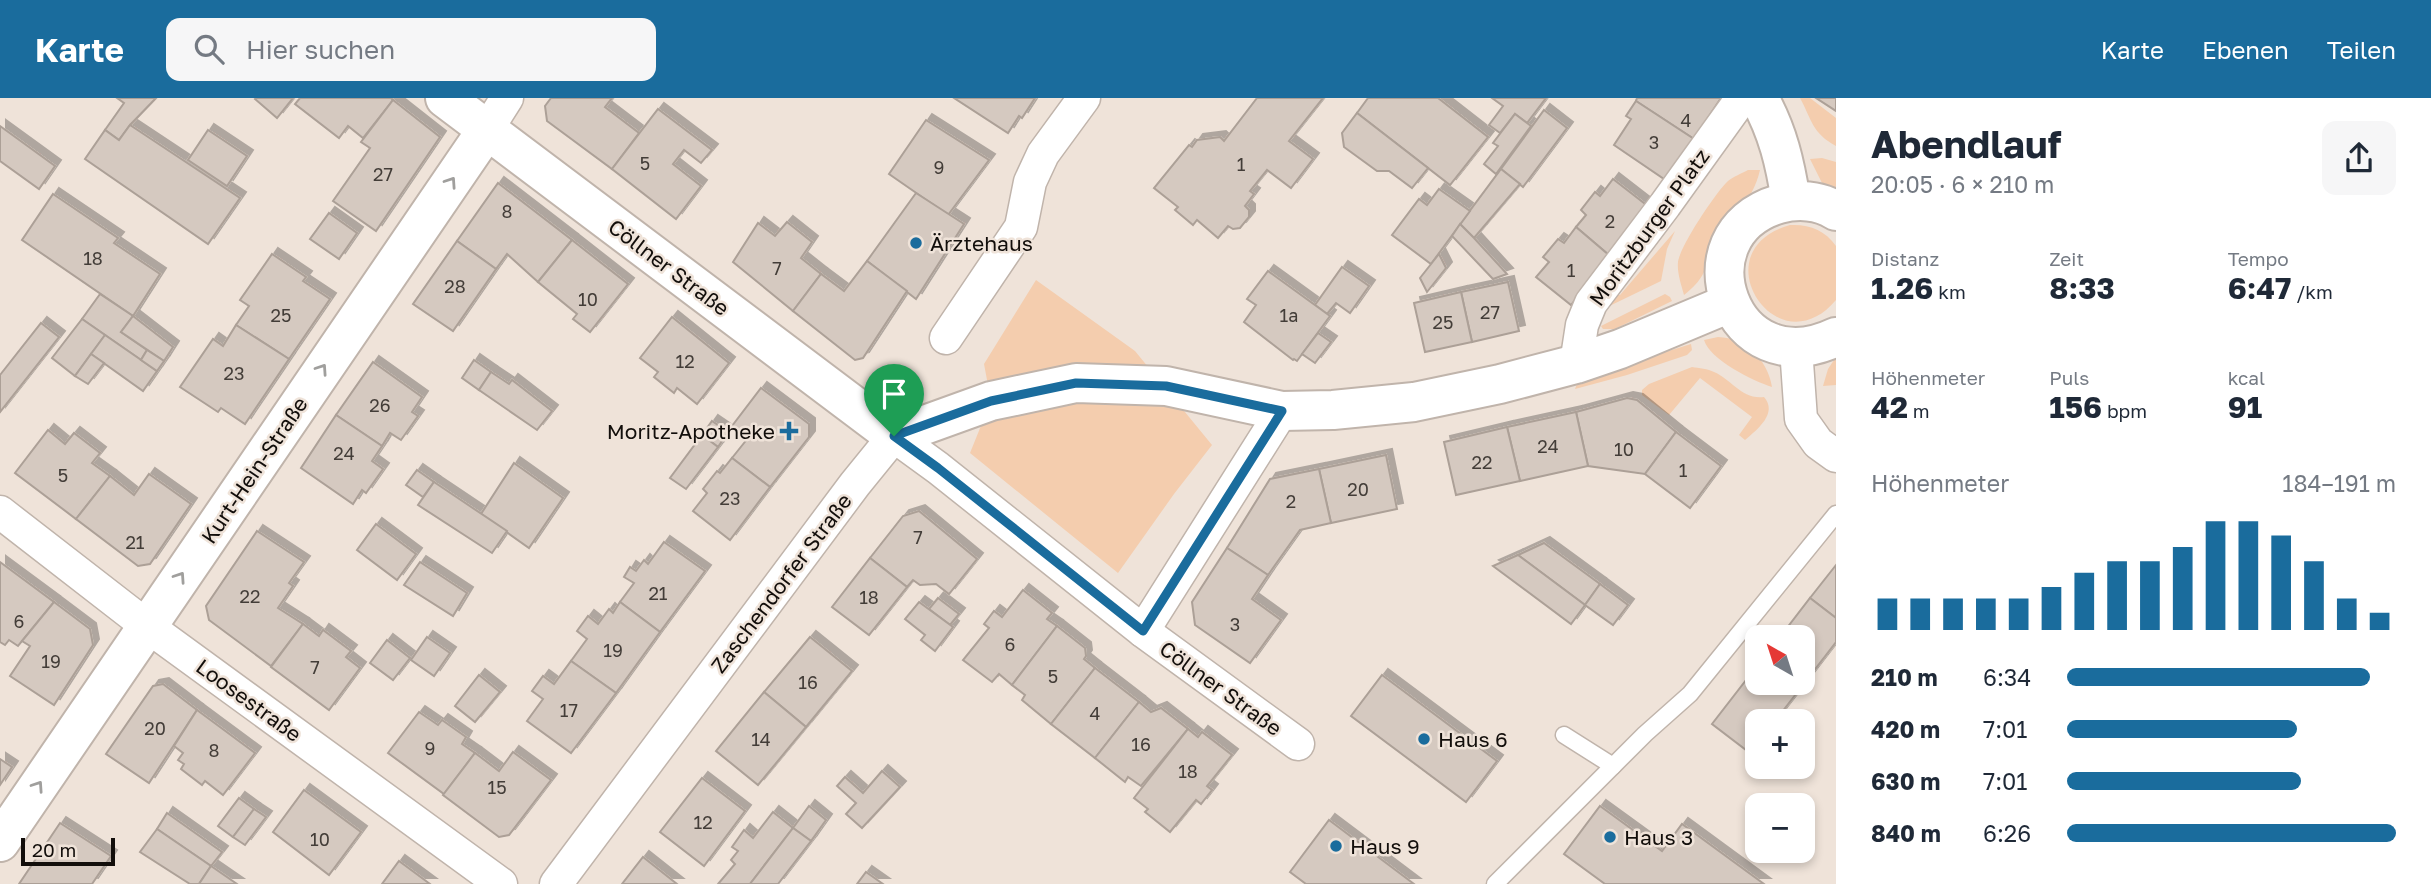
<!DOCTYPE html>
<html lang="de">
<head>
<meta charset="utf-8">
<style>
	body { margin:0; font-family:"Golos Text",sans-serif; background:#f6f6f7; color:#1f2937; height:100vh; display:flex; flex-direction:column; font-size:26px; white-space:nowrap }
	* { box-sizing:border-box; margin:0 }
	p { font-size:23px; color:#747a83 }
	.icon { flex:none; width:38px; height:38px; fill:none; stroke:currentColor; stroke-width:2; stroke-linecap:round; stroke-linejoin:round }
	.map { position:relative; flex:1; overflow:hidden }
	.side { display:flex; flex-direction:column; background:#fff; width:595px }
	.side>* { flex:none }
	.needle { width:46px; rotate:321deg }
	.fabs { position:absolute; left:1745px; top:527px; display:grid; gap:14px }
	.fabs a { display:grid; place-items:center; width:70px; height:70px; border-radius:14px; background:#fff; box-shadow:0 4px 10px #0003; font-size:35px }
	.scale { position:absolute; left:21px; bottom:18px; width:94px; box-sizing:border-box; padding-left:7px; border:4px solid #120e0b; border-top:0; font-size:19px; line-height:24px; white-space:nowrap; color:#120e0b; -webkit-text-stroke:5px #efe3d9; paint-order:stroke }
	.pin { position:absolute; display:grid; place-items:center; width:60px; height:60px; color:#fff; margin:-72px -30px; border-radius:50% 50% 50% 0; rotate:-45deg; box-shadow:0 0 7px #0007 }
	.pin .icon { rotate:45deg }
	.round { display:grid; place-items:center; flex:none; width:74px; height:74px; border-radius:14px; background:#f6f6f7 }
	.headline { display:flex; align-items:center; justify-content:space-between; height:119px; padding:0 35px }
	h1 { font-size:38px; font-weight:700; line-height:52px }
	.stats { display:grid; grid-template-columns:repeat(3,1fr); gap:10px; height:119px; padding:7px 35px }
	.stats div { display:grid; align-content:center }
	.stats b { font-size:30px; font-weight:700 }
	.stats small { font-size:19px; font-weight:400 }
	.stats p { font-size:19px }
	.chart { height:196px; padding:14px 35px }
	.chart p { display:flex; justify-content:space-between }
	.chart svg { width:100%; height:126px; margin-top:7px; stroke:#1a6c9d; stroke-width:6 }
	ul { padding:0 35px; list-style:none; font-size:23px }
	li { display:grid; grid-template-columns:112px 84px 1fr; align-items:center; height:52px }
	li i { height:18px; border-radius:9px; background:#1a6c9d }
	header { display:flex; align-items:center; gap:42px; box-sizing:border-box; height:98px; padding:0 35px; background:#1a6c9d; color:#fff }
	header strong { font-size:33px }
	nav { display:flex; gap:38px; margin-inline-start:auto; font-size:24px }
	.search { width:490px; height:63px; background:#f6f6f7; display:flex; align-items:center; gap:18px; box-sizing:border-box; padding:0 24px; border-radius:14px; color:#747a83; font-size:26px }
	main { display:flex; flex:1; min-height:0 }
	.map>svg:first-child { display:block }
</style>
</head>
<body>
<header>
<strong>Karte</strong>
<div class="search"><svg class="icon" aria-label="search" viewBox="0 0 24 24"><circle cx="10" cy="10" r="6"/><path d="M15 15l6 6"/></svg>Hier suchen</div>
<nav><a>Karte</a><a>Ebenen</a><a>Teilen</a></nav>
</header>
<main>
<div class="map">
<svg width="1836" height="786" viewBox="0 0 1836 786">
	<defs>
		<filter id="shadow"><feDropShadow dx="6" dy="-6" stdDeviation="0" flood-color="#0004"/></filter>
	</defs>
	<rect width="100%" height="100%" fill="#efe3d9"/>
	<g fill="#f4cdae">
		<path d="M1800,0H1810L1836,20V48C1812,35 1812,22 1800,0Z"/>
		<polygon points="1822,60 1836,64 1836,96 1822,85 1810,61"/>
		<path d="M1748,72H1760C1752,107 1730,117 1716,146C1704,170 1707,179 1684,197C1681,186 1677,175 1678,164C1680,148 1716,94 1728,83C1733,79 1742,75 1748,72Z"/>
		<path d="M1790,127C1809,126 1825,132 1836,148V202C1777,272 1699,152 1790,127Z"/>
		<polygon points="1675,133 1667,151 1661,183 1595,215 1606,197 1620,197"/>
		<polygon points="1036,182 1135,253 1212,347 1174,396 1118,475 970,355 991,303 984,266"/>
		<polygon points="1665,196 1670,199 1672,203 1615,231 1603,231 1601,228"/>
		<path d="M1718,239C1746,240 1767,261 1772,289C1753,283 1710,262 1704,242Z"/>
		<polygon points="1691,246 1692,252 1687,257 1627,277 1575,291 1579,281"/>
		<polygon points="1836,259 1836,287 1823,288 1828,271"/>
		<path d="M1692,269C1699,270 1708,271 1714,274C1731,281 1742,302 1764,299C1778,315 1758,331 1745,342L1739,337L1752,319L1700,280L1669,317L1642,297V292L1649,286Z"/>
	</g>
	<g fill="#d5c9c0" stroke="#aca097" stroke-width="2" filter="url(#shadow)">
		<polygon points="117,0 156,0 130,27 119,42 105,32 124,5"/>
		<polygon points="256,0 293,0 277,20 255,1"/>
		<polygon points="300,0 391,0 393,2 363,40 348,28 339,40 295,6"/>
		<polygon points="551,0 612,0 605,9 639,35 612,71 547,23 545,8"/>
		<polygon points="954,0 1035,0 1022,20 1019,18 1008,35"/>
		<polygon points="1257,0 1323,0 1289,43 1313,61 1291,90 1267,72 1250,93 1254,96 1245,108 1249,112 1249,119 1240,130 1233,131 1228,128 1218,140 1197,122 1193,127 1175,112 1178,109 1154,90 1189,47 1192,49 1197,42 1220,39 1224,43"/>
		<polygon points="1368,0 1438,0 1488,39 1450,87 1357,15"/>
		<polygon points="1492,0 1546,0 1527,25 1515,16 1500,35 1489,27 1503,8"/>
		<polygon points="1637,0 1721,0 1694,41 1636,3"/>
		<polygon points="1816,0 1836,0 1836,13"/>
		<polygon points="393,2 440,39 376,133 333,103 370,50 361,44"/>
		<polygon points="1636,3 1694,41 1667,83 1614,47 1631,21 1626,18"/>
		<polygon points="658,11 712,52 701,65 684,52 673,66 701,88 676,121 612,71"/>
		<polygon points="1544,12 1567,30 1523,89 1501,71"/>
		<polygon points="1357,15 1428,70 1412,90 1389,73 1377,73 1344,49 1342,35"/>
		<polygon points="1515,16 1531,28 1496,76 1484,66 1498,48 1493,45"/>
		<polygon points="926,22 989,62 948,117 889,76"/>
		<polygon points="130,27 240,100 208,146 85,61 105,32 119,42"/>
		<polygon points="0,28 55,68 39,91 0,63"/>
		<polygon points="208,32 247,58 227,88 188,62"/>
		<polygon points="1501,71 1520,86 1474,140 1460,126"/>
		<polygon points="1613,81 1649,109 1610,158 1576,129 1586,117 1581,112 1595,94 1600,98"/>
		<polygon points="498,85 572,142 538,184 507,156 496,171 457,143"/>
		<polygon points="1439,91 1470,113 1431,166 1392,137 1419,101 1427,107"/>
		<polygon points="916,95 964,126 916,201 867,163"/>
		<polygon points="53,96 118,140 114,145 160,176 133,218 22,142"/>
		<polygon points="329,115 357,135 339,161 310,141"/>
		<polygon points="787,124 812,144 801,160 821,176 793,213 733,164 758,125 775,138"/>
		<polygon points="1460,126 1474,140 1507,176 1493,181 1452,138"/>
		<polygon points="1576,129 1610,158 1571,207 1536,179 1549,164 1543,159 1558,141 1564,145"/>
		<polygon points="572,142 628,186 590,234 573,221 577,216 538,184"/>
		<polygon points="457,143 496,171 453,233 413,206"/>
		<polygon points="272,156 306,179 303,183 330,201 289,261 236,227 249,208 240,202"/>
		<polygon points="1439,156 1446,170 1427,194 1420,180"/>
		<polygon points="867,163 907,193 863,260 855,262 793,213 821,176 844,193"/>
		<polygon points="1342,169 1369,188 1350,215 1336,205 1327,216 1315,207"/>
		<polygon points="1268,173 1330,218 1297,263 1294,261 1293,262 1244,224 1256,207 1247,201"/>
		<polygon points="1508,184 1519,233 1472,244 1461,194"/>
		<polygon points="1461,194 1472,244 1425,254 1414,205"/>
		<polygon points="100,196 133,218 121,234 147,252 141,262 82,221"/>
		<polygon points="133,218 173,249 164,263 121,234"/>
		<polygon points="672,219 729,265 697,306 677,290 674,295 654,279 658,274 640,260"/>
		<polygon points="82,221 105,237 75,278 52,260"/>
		<polygon points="41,225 59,239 0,314 0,277"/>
		<polygon points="236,227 289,261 245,326 221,310 218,314 180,289 213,241 223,248"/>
		<polygon points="1318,235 1331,244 1315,265 1302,256"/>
		<polygon points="105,237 157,273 143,293 91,256"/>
		<polygon points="147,252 164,263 157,273 141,262"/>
		<polygon points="91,256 104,265 88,286 75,278"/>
		<polygon points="474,262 491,274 479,292 462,280"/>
		<polygon points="373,264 422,299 412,314 418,318 401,342 390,335 382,348 336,317"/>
		<polygon points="491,274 509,286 512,282 552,313 537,332 479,292"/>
		<polygon points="761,290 809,326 809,339 770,389 732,360 748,340 732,328"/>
		<polygon points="1627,300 1637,302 1676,334 1645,376 1588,368 1576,314"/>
		<polygon points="1576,314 1588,368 1520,383 1507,329"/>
		<polygon points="336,317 382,348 372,363 383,371 366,395 362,392 353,406 301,370"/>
		<polygon points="712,323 728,334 718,349 702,337"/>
		<polygon points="1507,329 1520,383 1456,397 1444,344"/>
		<polygon points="48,332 65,346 74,335 100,355 92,365 110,378 76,421 15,375"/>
		<polygon points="1676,334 1721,368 1690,410 1645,376"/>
		<polygon points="702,337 718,349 686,391 670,380"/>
		<polygon points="1386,357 1397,411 1331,425 1319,371"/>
		<polygon points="732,360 770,389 730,442 693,413 707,395 703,391 717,373 720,375"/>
		<polygon points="514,365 563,400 529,450 481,416"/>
		<polygon points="1319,371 1331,425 1300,432 1268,477 1227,450 1270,381"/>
		<polygon points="417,372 434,384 423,399 406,387"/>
		<polygon points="149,376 191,406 150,466 138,468 76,421 110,378 134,397"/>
		<polygon points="434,384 507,433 492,455 418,407"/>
		<polygon points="919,413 977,461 949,496 936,486 920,487 913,482 907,489 870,460 903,418"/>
		<polygon points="376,426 416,456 397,482 357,452"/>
		<polygon points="257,433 304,464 289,485 293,488 278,510 303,526 271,568 209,522 206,508"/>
		<polygon points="664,444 705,473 660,534 620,504 634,485 624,479 630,469 636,473 644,462 648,466"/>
		<polygon points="1544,445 1600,486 1585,507 1518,457"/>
		<polygon points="1227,450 1268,477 1252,501 1281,522 1250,565 1195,527 1192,504"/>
		<polygon points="1518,457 1585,507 1571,526 1493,468"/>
		<polygon points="870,460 907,489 869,537 832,509"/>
		<polygon points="0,464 54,504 18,548 9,542 5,547 0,544"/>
		<polygon points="420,464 467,495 453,518 404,487"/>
		<polygon points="1836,467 1836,520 1810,500"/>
		<polygon points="1600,486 1628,507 1613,527 1585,507"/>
		<polygon points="1023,492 1052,515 1047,521 1057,528 1012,587 999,576 992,584 963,562 989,530 984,526 994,513 1002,519"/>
		<polygon points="938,500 959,516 950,527 929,511"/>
		<polygon points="1810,500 1836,520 1836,544 1799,592 1789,584 1802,584 1802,539 1780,539"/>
		<polygon points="54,504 90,531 93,547 54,607 10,578 30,548 22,543"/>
		<polygon points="620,504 660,534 616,595 571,563 587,541 577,533 588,518 598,526 609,511 613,515"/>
		<polygon points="919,504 953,529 935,553 921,542 925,537 905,521"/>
		<polygon points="303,526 319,538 323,532 351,553 346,559 360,570 329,612 271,569"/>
		<polygon points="1057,528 1085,550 1086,558 1084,561 1095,570 1051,626 1022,602 1025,597 1012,587"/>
		<polygon points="427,539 450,555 434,578 411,562"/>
		<polygon points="810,539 852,573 806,629 764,594"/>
		<polygon points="387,542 410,560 393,582 370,565"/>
		<polygon points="571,563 616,595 571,655 527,623 543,601 532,593 543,578 554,586"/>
		<polygon points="1757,568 1757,584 1789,584 1799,592 1775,623 1757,623 1757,646 1750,655 1712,626"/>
		<polygon points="1095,570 1139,604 1095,660 1051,626"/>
		<polygon points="479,577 500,594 475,624 455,608"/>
		<polygon points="1382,577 1497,663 1466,704 1351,618"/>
		<polygon points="163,586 197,612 149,685 106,656 153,588"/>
		<polygon points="764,594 806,629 758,687 716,653"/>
		<polygon points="1139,604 1151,614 1161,610 1188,631 1141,688 1128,679 1125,684 1095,660"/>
		<polygon points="197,612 255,655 223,697 205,683 202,687 181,671 184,666 178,662 183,655 174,648"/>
		<polygon points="419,614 438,627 442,622 466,639 462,646 475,655 444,696 388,655"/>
		<polygon points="1188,631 1198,639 1202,634 1232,657 1207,688 1212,692 1201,706 1196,702 1170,734 1145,714 1148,711 1134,700"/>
		<polygon points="513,654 551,682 509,737 499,739 443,697 475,655 499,673"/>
		<polygon points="0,661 12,669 0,687"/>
		<polygon points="882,673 900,689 862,730 846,716 856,705 837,688 845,679 863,695"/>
		<polygon points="702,680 745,713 704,768 660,734"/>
		<polygon points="304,692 361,734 329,777 273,734"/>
		<polygon points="239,700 254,711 233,739 218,728"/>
		<polygon points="809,708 826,722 811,743 793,730"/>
		<polygon points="1600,708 1662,753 1682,726 1764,786 1605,786 1564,756"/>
		<polygon points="254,711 266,719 245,747 233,739"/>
		<polygon points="773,714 793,730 750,786 718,786 735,766 731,762 738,753 732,749 744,732 753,740"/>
		<polygon points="167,715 222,754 211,768 157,731"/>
		<polygon points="1329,722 1414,786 1306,786 1290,774"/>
		<polygon points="60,725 111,758 92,786 19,786"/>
		<polygon points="793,730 811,743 778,786 750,786"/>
		<polygon points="157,731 211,768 199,786 190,786 140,754"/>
		<polygon points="643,759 677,786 622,786"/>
		<polygon points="399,763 430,786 382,786"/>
		<polygon points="211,768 237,786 199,786"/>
		<polygon points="866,774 883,786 857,786"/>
	</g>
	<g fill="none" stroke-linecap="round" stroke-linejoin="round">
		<g stroke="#c0b4ab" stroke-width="19">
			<g id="service">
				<polyline points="1564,637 1613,668"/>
				<polyline points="1495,786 1645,636 1690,596 1836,416"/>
			</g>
		</g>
		<g stroke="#c0b4ab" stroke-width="35">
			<g id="minor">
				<polyline points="486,33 507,0"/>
				<polyline points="946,240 1021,129 1030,84 1043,56 1084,0"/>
				<polyline points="1796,250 1801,321 1818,345 1836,358"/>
				<polyline points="1576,266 1582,227 1591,205 1665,107 1742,0"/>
				<polyline points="0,414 147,528 501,786"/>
				<polyline points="1143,533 1282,313"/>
				<polyline points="556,786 855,386 894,338 938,370 1143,533 1298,646"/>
			</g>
		</g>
		<g stroke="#c0b4ab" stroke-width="42">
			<g id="tertiary">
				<polyline points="445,0 894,338 991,303 1076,285 1166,288 1282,313 1333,312 1414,304 1500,286 1576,266 1620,251 1730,205"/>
				<path d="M1759,0C1778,34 1785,65 1791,103"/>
				<path d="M1836,113C1820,102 1797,101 1779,106C1677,136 1731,289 1836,239"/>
				<polyline points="0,744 486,33"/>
			</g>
		</g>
		<use href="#service" stroke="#fff" stroke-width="16"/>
		<use href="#minor" stroke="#fff" stroke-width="32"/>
		<use href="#tertiary" stroke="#fff" stroke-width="38"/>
	</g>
	<defs><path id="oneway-chevron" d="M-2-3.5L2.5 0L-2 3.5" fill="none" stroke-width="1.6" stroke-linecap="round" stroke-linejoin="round" transform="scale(1.75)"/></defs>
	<g stroke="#a09f9d">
		<use href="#oneway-chevron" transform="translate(451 84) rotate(-56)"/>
		<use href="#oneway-chevron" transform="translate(322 271) rotate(-56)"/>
		<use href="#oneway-chevron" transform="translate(180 479) rotate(-56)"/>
		<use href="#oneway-chevron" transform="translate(38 688) rotate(-56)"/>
	</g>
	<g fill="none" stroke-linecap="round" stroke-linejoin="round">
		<g stroke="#fff" stroke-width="14">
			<polygon id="route" points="1076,285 1166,288 1282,313 1143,533 938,370 894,338 991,303"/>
		</g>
		<use href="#route" stroke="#1a6c9d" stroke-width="9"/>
	</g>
	<g fill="#1a6c9d" stroke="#efe3d9" stroke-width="2.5">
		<circle cx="916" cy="145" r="7"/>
		<path d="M785.5 322.5h7v7h7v7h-7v7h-7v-7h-7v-7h7z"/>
		<circle cx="1424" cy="641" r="7"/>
		<circle cx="1610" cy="739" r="7"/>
		<circle cx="1336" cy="748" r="7"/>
	</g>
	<g text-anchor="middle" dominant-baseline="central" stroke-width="5" stroke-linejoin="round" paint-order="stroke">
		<g font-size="18" fill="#433d38">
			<text x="1686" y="22">4</text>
			<text x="1654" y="44">3</text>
			<text x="645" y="65">5</text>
			<text x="1241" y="66">1</text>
			<text x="939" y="69">9</text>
			<text x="383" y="76">27</text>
			<text x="507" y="113">8</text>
			<text x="1610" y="123">2</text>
			<text x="93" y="160">18</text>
			<text x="777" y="170">7</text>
			<text x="1571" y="172">1</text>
			<text x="455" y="188">28</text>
			<text x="588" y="201">10</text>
			<text x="1490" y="214">27</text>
			<text x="281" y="217">25</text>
			<text x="1289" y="217">1a</text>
			<text x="1443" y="224">25</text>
			<text x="685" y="263">12</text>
			<text x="234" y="275">23</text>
			<text x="380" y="307">26</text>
			<text x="1548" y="348">24</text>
			<text x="1624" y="351">10</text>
			<text x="344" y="355">24</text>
			<text x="1482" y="364">22</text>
			<text x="1683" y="372">1</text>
			<text x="63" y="377">5</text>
			<text x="1358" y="391">20</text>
			<text x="730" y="400">23</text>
			<text x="1291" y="403">2</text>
			<text x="918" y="439">7</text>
			<text x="135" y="444">21</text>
			<text x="658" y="495">21</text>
			<text x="250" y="498">22</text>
			<text x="869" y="499">18</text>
			<text x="19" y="523">6</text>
			<text x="1235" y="526">3</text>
			<text x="1010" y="546">6</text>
			<text x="613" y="552">19</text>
			<text x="51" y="563">19</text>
			<text x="315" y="569">7</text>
			<text x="1053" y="578">5</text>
			<text x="808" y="584">16</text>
			<text x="569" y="612">17</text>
			<text x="1095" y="615">4</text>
			<text x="155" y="630">20</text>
			<text x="761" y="641">14</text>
			<text x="1141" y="646">16</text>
			<text x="430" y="650">9</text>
			<text x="214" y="652">8</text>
			<text x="1188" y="673">18</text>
			<text x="497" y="689">15</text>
			<text x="703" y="724">12</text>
			<text x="320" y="741">10</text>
		</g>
		<g font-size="21" fill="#120e0b" stroke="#efe3d9">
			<text transform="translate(1649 129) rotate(-54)">Moritzburger Platz</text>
			<text transform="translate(669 169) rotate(37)">Cöllner Straße</text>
			<text transform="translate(254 372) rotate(-56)">Kurt-Hein-Straße</text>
			<text transform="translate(781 485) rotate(-53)">Zaschendorfer Straße</text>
			<text transform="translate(1221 590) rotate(36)">Cöllner Straße</text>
			<text transform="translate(249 602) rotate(36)">Loosestraße</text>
		</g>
		<g font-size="21" fill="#120e0b" stroke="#efe3d9" text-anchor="start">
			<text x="930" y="145">Ärztehaus</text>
			<text x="775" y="333" text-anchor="end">Moritz-Apotheke</text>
			<text x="1438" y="641">Haus 6</text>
			<text x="1624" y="739">Haus 3</text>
			<text x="1350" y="748">Haus 9</text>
		</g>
	</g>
</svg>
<div class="fabs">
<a><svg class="needle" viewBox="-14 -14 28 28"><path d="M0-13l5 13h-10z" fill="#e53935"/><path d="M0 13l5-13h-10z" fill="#747a83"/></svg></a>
<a>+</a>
<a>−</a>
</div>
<div class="scale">20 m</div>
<div class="pin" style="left:894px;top:338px;background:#1e9e55"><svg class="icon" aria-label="arrive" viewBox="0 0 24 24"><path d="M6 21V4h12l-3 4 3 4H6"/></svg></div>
</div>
<section class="side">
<div class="headline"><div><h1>Abendlauf</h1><p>20:05 · 6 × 210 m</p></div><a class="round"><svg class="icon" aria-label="share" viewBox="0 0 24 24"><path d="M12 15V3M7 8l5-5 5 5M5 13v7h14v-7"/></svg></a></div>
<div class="stats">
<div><p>Distanz</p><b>1.26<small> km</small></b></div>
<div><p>Zeit</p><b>8:33</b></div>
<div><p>Tempo</p><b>6:47<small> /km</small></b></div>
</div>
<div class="stats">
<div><p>Höhenmeter</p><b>42<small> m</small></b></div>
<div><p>Puls</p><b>156<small> bpm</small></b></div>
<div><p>kcal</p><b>91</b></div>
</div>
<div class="chart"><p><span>Höhenmeter</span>184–191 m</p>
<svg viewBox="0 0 160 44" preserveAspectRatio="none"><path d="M5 44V33M15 44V33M25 44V33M35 44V33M45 44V33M55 44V29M65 44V24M75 44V20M85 44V20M95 44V15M105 44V6M115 44V6M125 44V11M135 44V20M145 44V33M155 44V38"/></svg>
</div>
<ul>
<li><b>210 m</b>6:34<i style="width:92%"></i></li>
<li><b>420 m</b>7:01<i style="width:70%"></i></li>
<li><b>630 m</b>7:01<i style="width:71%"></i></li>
<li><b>840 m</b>6:26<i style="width:100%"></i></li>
</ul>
</section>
</main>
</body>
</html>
